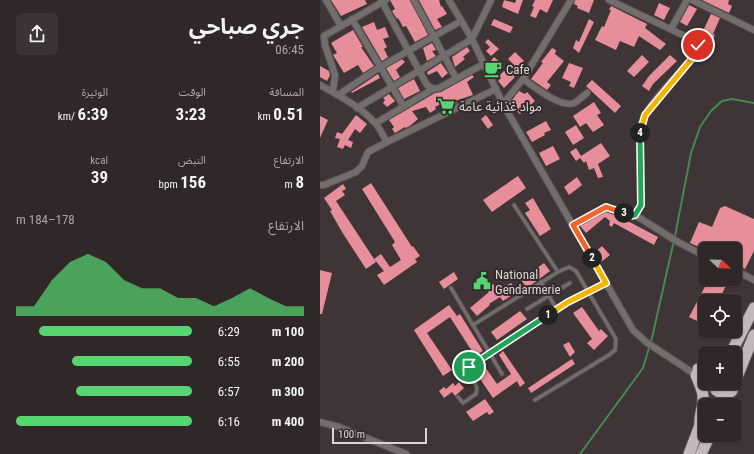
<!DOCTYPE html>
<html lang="ar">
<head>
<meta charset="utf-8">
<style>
	body { margin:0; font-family:"Roboto Condensed","Noto Sans Arabic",sans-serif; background:#3b3334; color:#f1f3f6; direction:rtl; height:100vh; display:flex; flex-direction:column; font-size:15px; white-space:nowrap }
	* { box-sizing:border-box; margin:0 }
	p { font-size:13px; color:#a7a5a8 }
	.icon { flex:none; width:22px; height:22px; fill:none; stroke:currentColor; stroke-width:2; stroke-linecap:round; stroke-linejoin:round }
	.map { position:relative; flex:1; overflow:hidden; direction:ltr }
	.panel { display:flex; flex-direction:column; background:#2f2728; width:320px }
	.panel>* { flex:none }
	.needle { width:26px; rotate:112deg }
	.fabs { position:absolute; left:378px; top:242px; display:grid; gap:8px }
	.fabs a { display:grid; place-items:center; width:44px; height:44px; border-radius:6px; background:#2f2728; box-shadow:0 1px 3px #0004,0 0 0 1px #4a4445; font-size:20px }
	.scale { position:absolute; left:12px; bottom:10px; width:95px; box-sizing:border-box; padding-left:4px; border:2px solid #dcd5d6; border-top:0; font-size:11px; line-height:14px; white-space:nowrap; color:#dcd5d6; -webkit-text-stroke:3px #342a2c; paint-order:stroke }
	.pin { position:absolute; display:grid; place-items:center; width:34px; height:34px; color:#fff; margin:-17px; border:2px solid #fff; border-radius:50%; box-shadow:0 1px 4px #0007 }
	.km { position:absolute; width:20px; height:20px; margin:-10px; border-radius:50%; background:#222; color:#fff; font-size:11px; line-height:20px; text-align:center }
	.round { display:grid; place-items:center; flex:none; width:42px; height:42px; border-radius:6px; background:#3b3334 }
	.headline { display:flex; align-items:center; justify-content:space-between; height:68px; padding:0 16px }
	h1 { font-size:22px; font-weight:700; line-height:30px }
	.figures { display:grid; grid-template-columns:repeat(3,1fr); gap:6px; height:68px; padding:4px 16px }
	.figures div { display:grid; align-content:center }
	.figures b { font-size:17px; font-weight:700 }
	.figures small { font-size:11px; font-weight:400 }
	.figures p { font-size:11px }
	.chart { height:112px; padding:8px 16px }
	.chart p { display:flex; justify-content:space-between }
	.chart svg { width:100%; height:72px; margin-top:4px; fill:#56d671; opacity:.7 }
	ul { padding:0 16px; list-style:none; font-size:13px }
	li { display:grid; grid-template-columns:64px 48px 1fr; align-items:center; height:30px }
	li i { height:10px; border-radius:5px; background:#56d671 }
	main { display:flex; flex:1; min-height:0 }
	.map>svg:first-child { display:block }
</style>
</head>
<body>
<main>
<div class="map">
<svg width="434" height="454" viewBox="0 0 434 454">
	<rect width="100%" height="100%" fill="#3f3436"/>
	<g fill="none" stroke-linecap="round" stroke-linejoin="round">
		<polyline stroke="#458951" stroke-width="2" points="260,454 323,368 332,338 356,231 371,153 380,127 391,111 402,101 412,99 434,103"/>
	</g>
	<g fill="#e78e9b">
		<polygon points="11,0 45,0 47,4 21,16"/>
		<polygon points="70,0 90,0 108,35 95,42 86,26 83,27 78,18 77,19 72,11 75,9"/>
		<polygon points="99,0 119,0 121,7 122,6 127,14 117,19 122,27 115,30"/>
		<polygon points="184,0 195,3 196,0 203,0 198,14 182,7"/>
		<polygon points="215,0 233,0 227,13 220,9 216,18 210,16 214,7 212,6"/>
		<polygon points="255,0 274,0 269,13 257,8 258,6 254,4"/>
		<polygon points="382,0 409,0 408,4 412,6 409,13"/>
		<polygon points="339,3 350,8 344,20 334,15"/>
		<polygon points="369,5 377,9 367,26 360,22"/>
		<polygon points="291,6 327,24 325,28 346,44 340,50 319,36 314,47 300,41 296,50 275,40 282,26 284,27 291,10 289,10"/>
		<polygon points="391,14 400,18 393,34 395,35 390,46 383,42 385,38 381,35"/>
		<polygon points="174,19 193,27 190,33 171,25"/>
		<polygon points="269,19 274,22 259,53 253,48 256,40 259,42"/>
		<polygon points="54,22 57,30 65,27 69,37 63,39 67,47 64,49 68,57 62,61 42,27"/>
		<polygon points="33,30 43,47 41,47 54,66 43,73 38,65 24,73 13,55 17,53 11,43"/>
		<polygon points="168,39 179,49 171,56 166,51 170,47 165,42"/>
		<polygon points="112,43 116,50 112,51 116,56 107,61 103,48"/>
		<polygon points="147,47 150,51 143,57 145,59 135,67 132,57"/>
		<polygon points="232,48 236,50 235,54 244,61 227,82 231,85 227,90 211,79 223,63 221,62"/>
		<polygon points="195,52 204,61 197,68 188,59"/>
		<polygon points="322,55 329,62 314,77 307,71"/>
		<polygon points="350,55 357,61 333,84 329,91 322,86 329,76"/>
		<polygon points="174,57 182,64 178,69 170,62"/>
		<polygon points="82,59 85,62 76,70 80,77 74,81 66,68"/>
		<polygon points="121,63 128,73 122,78 117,71 108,75 107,72"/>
		<polygon points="249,63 263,68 254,88 249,86 251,82 242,78"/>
		<polygon points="0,66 9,71 10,75 7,81 0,77"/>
		<polygon points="184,71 187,74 189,71 195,77 184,88 178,81 181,78 179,76"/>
		<polygon points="58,74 60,78 32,93 31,92"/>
		<polygon points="152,75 154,77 147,82 153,95 135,101 137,103 129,107 126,101 115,107 116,109 110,113 106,107 92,111 98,119 91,125 86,128 85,127 75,133 72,129 74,127 69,120 115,93 121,92"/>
		<polygon points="94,79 100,91 84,99 78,88"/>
		<polygon points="272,80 301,106 295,113 266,86"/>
		<polygon points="199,91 205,94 207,92 215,101 200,114 189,104"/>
		<polygon points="69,94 75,101 67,107 63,103 65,100 63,98"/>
		<polygon points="274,102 281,113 277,115 284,125 273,132 266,123 260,127 253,116"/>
		<polygon points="36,115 47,124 40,133 35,129 28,140 33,142 31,148 25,145 23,149 17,147 20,139 15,138 17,132 22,134"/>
		<polygon points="166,115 173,125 168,129 161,119"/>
		<polygon points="0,116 8,120 0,138"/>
		<polygon points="226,121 231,130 224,133 225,135 212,142 206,132"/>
		<polygon points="256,125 264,138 253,145 245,132"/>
		<polygon points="281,143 290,156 278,164 283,177 278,178 274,168 269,170 266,161 264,163 260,158 256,161 250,152 256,148 261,156"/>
		<polygon points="233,146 240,159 226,166 219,153"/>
		<polygon points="198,176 206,188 172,212 163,200"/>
		<polygon points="257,177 262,185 249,195 244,187"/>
		<polygon points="51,183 92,247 93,246 100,256 95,259 97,262 64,285 57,275 64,271 54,259 61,254 70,267 81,260 72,245 75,242 42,189"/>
		<polygon points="23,184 26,189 22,191 25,195 16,201 56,262 46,269 22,232 10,211 12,210 4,198"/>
		<polygon points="213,198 231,229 220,236 205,213 210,210 205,203"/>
		<polygon points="405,206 434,219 434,251 425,269 415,263 415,249 384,249 370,243 379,222 392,227 400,208"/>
		<polygon points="286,212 300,217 338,237 334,245 294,223 292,227 289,225 290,221 285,217 266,233 260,226"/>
		<polygon points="282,246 290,255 281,262 274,253"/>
		<polygon points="224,263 230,271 207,288 201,280"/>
		<polygon points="0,270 12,273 2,314 0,314"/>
		<polygon points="134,272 138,279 124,289 119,282"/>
		<polygon points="389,279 409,279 401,296 414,293 416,301 385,301 385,325 369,317"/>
		<polygon points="191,283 197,292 183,301 180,297 169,304 170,305 157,316 150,308 169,292 166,289 173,284 178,291"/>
		<polygon points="129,305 137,316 140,314 163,351 155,356 130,317 107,333 132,370 123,376 94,330"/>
		<polygon points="262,307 279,331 281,329 288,336 274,350 267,343 272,339 253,313"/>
		<polygon points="200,311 207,319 177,340 171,332"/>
		<polygon points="249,342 255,352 250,357 243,345"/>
		<polygon points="183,351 205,383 200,387 197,381 173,398 154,370 163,364 177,384 191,374 179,355"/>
		<polygon points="252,359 255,364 211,393 208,388"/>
		<polygon points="139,382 144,388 135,396 132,392 124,398 119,391 124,387 126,389 133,383 135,386"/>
		<polygon points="165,399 174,412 169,415 167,412 153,421 146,412"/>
	</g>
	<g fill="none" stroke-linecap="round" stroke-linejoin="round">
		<g stroke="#5b5153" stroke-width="5">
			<g id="lane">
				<polyline points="194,205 238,272 249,267 256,271 296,339 295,350 289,355 215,400"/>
				<polyline points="221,282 237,310"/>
				<polyline points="131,288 182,374"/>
				<polyline points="207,309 250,283"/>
				<polyline points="153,325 238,272"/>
				<polyline points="138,397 143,403 156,394 157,388 149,369 151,365 248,302 286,283"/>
			</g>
		</g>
		<g stroke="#5b5153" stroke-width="8">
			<g id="street">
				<polyline points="6,0 21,26"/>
				<polyline points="61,0 107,85 113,89 119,88 164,64"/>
				<polyline points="94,0 136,78"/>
				<polyline points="129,0 152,39 183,104 313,330 326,342 376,375 385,379"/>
				<polyline points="372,0 434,30"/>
				<polyline points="32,19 84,107"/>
				<polyline points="351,29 367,0"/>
				<path d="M203,79C215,87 240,108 254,103C258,101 263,96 267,93"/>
				<path d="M0,85C19,96 40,106 55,123C60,128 63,136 67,142L176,89"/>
				<polyline points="13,92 15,75 5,45 4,36 66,0"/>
				<polyline points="18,95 60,67 141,21"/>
				<polyline points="183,104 203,79 251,0"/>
				<polyline points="37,108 152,39 171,0"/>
				<polyline points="56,123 113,89"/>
				<polyline points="0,185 4,185 36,172 42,166 48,152 67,142"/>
				<polyline points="315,215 358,242 385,256"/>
				<path d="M253,225L286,207L310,216L315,215L321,205L320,131C326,99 361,77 378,50V45L365,36L289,0"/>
				<polyline points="415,270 434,280"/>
				<polyline points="0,422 19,427 86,454"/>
			</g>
		</g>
		<g stroke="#5b5153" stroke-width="13">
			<g id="highway">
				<polyline points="411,353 434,308"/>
				<polyline points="378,369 385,369"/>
				<path d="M376,375C379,383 384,391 383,400C383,408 379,416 380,425"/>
				<polyline points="415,382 434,335"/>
				<polyline points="395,383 396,390 404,395 412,391 414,383"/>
				<polyline points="369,454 382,420"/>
				<polyline points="381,454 390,435"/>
			</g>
		</g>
		<use href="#lane" stroke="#736e6e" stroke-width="3"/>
		<use href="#street" stroke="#736e6e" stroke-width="6"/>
		<use href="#highway" stroke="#c4b7b9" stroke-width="11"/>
	</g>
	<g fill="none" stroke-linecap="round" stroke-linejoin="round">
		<g stroke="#fff" stroke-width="8">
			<polyline id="split-1" points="149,367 228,315"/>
		</g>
		<g stroke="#fff" stroke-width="8">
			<polyline id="split-2" points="228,315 248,302 286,283 272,258"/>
		</g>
		<g stroke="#fff" stroke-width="8">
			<polyline id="split-3" points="272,258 253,225 286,207 304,213"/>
		</g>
		<g stroke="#fff" stroke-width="8">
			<polyline id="split-4" points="304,213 310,216 315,215 321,205 320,133"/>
		</g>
		<g stroke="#fff" stroke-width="8">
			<polyline id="split-5" points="320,133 325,115 374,56 378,50 378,45"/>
		</g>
		<use href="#split-1" stroke="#22a559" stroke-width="5"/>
		<use href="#split-2" stroke="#f5b400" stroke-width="5"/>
		<use href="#split-3" stroke="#f0652b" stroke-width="5"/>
		<use href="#split-4" stroke="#22a559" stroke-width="5"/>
		<use href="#split-5" stroke="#f5b400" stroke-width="5"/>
	</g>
	<defs>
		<g id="cafe-bare" transform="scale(1.38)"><path d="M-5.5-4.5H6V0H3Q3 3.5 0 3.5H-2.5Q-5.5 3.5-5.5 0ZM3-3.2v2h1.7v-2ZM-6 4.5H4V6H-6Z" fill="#56d671" stroke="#342a2c" stroke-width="2.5" paint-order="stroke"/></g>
		<g id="supermarket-bare" transform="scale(1.38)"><path d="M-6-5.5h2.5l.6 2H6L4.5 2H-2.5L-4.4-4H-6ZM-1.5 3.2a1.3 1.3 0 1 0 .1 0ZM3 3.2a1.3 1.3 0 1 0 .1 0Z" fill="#56d671" stroke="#342a2c" stroke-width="2.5" paint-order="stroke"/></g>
		<g id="civic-bare" transform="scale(1.38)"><path d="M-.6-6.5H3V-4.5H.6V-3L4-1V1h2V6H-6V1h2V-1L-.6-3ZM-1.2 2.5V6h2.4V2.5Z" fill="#56d671" stroke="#342a2c" stroke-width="2.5" paint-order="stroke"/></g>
	</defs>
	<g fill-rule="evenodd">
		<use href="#cafe-bare" x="173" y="69"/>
		<use href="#supermarket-bare" x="126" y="106"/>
		<use href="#civic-bare" x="162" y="281"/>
	</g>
	<g text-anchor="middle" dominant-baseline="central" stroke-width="4" stroke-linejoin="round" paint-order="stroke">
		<g font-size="13" fill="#dcd5d6" stroke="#342a2c" text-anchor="start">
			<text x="186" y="69">Cafe</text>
			<text x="139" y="106">مواد غذائية عامة</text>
			<text x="175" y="274">National<tspan x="175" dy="15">Gendarmerie</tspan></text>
		</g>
	</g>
</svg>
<div class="fabs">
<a><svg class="needle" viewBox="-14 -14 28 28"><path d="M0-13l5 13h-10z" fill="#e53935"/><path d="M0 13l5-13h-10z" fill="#a7a5a8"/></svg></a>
<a><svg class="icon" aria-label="locate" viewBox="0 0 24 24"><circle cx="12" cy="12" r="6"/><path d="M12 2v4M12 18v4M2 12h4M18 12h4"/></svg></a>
<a>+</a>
<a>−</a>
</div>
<div class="scale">100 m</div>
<div class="pin" style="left:149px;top:367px;background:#1e9e55"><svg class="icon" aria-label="arrive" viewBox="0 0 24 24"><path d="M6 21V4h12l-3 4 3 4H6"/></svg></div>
<div class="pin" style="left:378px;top:45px;background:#d93025"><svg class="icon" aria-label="check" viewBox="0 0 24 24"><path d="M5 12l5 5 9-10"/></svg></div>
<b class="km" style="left:228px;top:315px">1</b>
<b class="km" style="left:272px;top:258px">2</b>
<b class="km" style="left:304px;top:213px">3</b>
<b class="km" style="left:320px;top:133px">4</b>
</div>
<section class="panel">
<div class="headline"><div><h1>جري صباحي</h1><p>06:45</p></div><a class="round"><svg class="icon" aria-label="share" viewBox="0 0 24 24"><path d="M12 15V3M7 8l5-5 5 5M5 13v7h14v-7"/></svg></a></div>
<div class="figures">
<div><p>المسافة</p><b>0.51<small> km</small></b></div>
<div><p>الوقت</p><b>3:23</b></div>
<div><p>الوتيرة</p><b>6:39<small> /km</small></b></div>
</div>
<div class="figures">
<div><p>الارتفاع</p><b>8<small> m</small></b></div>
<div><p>النبض</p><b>156<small> bpm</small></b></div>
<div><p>kcal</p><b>39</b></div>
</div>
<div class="chart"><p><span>الارتفاع</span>178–184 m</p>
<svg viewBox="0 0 160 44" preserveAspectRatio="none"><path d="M0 44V38L10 38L20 22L30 11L40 6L50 11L60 22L70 27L80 27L90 33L100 33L110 38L120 33L130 27L140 33L150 38L160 38V44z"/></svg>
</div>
<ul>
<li><b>100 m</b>6:29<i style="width:87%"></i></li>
<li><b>200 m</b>6:55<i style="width:68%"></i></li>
<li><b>300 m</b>6:57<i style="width:66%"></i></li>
<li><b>400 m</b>6:16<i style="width:100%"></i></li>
</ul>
</section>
</main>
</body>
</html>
